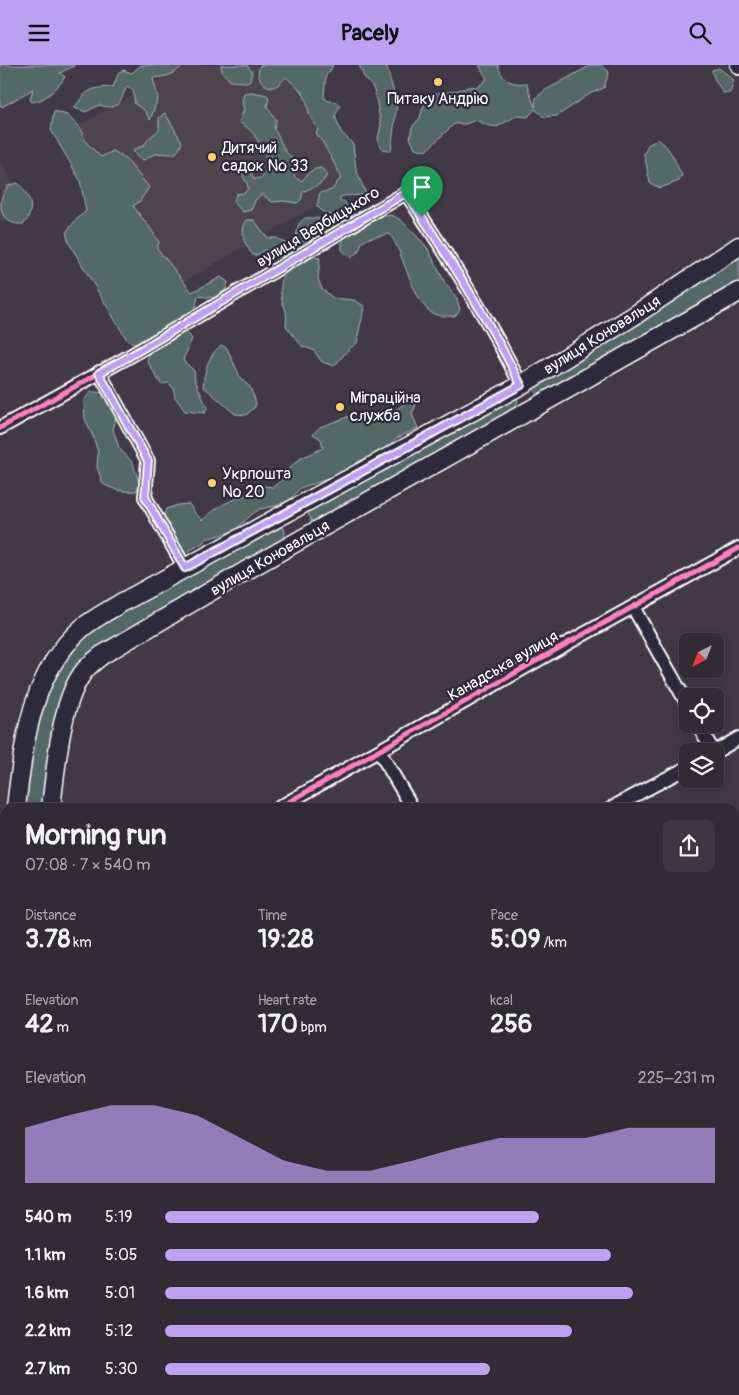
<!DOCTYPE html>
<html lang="en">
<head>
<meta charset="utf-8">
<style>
	body { margin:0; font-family:Pangolin,sans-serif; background:#3d3740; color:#f1f3f6; height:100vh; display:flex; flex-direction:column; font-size:19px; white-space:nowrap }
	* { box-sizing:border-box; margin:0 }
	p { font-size:16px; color:#a8a7ac }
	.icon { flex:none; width:28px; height:28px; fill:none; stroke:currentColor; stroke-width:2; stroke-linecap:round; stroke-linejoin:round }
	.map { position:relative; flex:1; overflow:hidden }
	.side { position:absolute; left:0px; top:738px; width:740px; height:592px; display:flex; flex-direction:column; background:#312b34; border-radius:15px 15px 0 0; box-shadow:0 2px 8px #0003,0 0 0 1px #4c474f }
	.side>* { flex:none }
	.needle { width:32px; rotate:222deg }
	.fabs { position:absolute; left:679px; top:568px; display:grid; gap:10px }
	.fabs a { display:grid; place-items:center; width:45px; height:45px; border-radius:8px; background:#312b34; box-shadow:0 2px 8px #0003,0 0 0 1px #4c474f; font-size:25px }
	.pin { position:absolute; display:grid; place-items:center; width:42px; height:42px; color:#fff; margin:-51px -21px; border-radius:50% 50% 50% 0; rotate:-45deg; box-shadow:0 0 5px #0007 }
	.pin .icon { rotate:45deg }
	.round { display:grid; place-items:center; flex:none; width:52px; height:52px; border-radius:8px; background:#3d3740 }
	.overview { display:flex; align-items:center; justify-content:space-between; height:85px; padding:0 25px }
	h1 { font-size:28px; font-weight:800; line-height:38px }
	.metrics { display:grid; grid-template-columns:repeat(3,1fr); gap:8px; height:85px; padding:5px 25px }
	.metrics div { display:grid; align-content:center }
	.metrics b { font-size:25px; font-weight:800 }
	.metrics small { font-size:14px; font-weight:400 }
	.metrics p { font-size:14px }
	.chart { height:140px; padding:10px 25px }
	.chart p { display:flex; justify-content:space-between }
	.chart svg { width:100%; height:90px; margin-top:5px; fill:#bca0f2; opacity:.7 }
	ul { padding:0 25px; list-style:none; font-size:16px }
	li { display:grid; grid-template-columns:80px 60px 1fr; align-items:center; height:38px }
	li i { height:12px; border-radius:6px; background:#bca0f2 }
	header { display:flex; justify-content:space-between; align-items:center; height:65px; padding:0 25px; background:#bca0f2; color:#111; font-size:22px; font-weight:800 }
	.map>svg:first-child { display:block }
</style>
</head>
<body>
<header><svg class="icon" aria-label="menu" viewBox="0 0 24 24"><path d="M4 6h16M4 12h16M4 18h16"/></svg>Pacely<svg class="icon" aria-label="search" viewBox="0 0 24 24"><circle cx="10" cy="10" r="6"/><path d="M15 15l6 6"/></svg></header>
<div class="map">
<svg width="739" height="1330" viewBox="0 0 739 1330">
	<rect width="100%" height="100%" fill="#413946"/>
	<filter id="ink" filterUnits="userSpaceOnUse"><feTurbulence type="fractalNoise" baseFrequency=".02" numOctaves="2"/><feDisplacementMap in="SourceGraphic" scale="10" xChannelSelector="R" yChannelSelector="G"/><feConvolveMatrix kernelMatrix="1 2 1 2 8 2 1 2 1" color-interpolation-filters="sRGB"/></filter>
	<g filter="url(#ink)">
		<g fill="#4e444c">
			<polygon points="185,0 284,0 353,119 164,228 71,65"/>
			<polygon points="0,95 27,144 0,158"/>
		</g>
		<g fill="#536965" stroke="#a9b4b2">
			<path d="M0,0H74V1L60,8L65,12C59,22 45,36 32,37L30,34L33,24L2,42L0,39Z"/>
			<path d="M141,0H183C174,10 166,12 153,13L158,33L150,55L145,46L135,39L133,25L127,21C120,37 119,46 99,40L86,47L74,43C88,24 89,23 113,22L119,7L123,5L132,8Z"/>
			<polygon points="221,0 247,0 252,7 250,15 247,17 230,16 222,6"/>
			<path d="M260,0H333L329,8L326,10L324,32L328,36C333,36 337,36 340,41L335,51L341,67L353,79L356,104L366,129C356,132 349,129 340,132V136H344L352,150L351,154L347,156L323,147L317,141L320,128L332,125L337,117L340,115L341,111L322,76L316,70L318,63L310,51L306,35L302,27L286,12C283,15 278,22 272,22C260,21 256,9 260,0Z"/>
			<polygon points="359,0 386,0 397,38 391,86 383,84 379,79 378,73 381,60 375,28 372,21 364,12"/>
			<path d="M479,0H498C501,15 512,20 526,18L535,42L536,33L544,26L591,0H601L609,7L604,23L591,28L557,51L544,52L535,44L528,52L516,51L497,62L486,60L476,55L465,59H454L426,86L415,83L410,73L412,62L420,53L426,32C439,26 445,29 458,25C468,23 465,21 478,22L487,14Z"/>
			<polygon points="719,3 734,15 730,28 723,28 714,13 712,5"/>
			<path d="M252,27L267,30L269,33L267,41L276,55L274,64C279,71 281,79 285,86C287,88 290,90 291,92C296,101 289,113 302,116C308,108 311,104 321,103L327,109C323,122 312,121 303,127L301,135L297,138L284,136L272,137L262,129L256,134L251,145L243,147L234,137L236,129L244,128L248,124C248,116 241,112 242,104H250L254,115L258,113L261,114C264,110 268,105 268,100C269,95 256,71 252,67C249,63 243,60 239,57L244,45L242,37L244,28Z"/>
			<polygon points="54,46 67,50 79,62 87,78 101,92 113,86 125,93 149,122 140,136 133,141 150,163 159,177 157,183 192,227 221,212 228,217 226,224 214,233 198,231 196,241 187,253 139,282 127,275 69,178 66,167 76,155 86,146 80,115 51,65"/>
			<path d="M165,48L182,77C176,96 169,86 155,89C152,90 147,93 144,95L137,92L133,85L144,80L149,73L159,65V53Z"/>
			<path d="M658,74C672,84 675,97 682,111L679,116L660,123L650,118L644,89L648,80Z"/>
			<path d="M18,118C30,131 36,144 24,159C9,160 0,153 1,137C1,132 5,126 8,121Z"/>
			<path d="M392,150L402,156L427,182L445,218L457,234L460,245L455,251C447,251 438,252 432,248C413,237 404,189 390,169L369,173L362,177L359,186L351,193L342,185V176L347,168L380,152Z"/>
			<path d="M305,153H331L336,164C322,172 293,192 278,192C273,193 268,187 264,185L257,190H253C244,179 240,168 246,155H254L266,171L269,173H277L287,179C299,176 295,168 299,159C301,156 303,155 305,153Z"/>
			<polygon points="739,189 739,222 540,329 535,327 534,321"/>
			<path d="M310,191L320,193L318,214L322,224L333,233L354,235L364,241C363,254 358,265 357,278L350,283L334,301L322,297L313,285L302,281L286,261C286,257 287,251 286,246C285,242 282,239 282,235C276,209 291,202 310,191Z"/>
			<polygon points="186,266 192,274 183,295 194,306 195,315 207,343 205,348 185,346 175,332 173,323 169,318 161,319 147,296 151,282"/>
			<path d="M221,280L227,283L241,314L250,322L256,337L255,342L246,350L235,349L203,321C205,303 208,292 221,280Z"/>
			<path d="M91,327C94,327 100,327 103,328C118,334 118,351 113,364L119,383L133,398L140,421L136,426C123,427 114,425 103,419L97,402L98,388L94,374L85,354L84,335Z"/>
			<path d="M415,331L417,337L412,349L418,363L397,373L384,384L357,398L343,409L300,423L290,435L275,441L260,444L251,450L234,466L206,474L203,478L183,489L163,454L166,444L178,440L189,439L195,448L202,455C210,449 219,441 228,437C240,431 254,430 263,421L273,422L285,412L289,403L301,393L323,383L321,374L313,369L320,362L350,351L367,358L397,344Z"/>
			<polygon points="513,331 518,333 517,339 513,345 313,459 308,448 311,441"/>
			<polygon points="283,460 285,466 284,475 242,502 113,573 96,584 83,595 71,608 68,616 43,742 22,742 35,659 58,603 86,569 103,556 278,461"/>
			<polygon points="5,899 5,1008 0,1042 0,906"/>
		</g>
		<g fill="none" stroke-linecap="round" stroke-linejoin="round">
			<g stroke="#fff" stroke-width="16">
				<g id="minor">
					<polyline points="737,0 739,3"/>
					<polyline points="99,307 148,396 145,432 185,503"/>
					<path d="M0,363L130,291L406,128C448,191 488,253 521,320"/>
					<polyline points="633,542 688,640"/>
					<polyline points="698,659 713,686"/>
					<polyline points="379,686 412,742"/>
					<polyline points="715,687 739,673"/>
					<polyline points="280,742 559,583 739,483"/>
					<polyline points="613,742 688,702"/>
					<polyline points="735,859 739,857"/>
					<polyline points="735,1027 739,1025"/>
					<polyline points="395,1325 397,1330"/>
					<polyline points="214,1330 222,1325"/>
					<polyline points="536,1330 545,1325"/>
				</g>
			</g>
			<g stroke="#fff" stroke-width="21">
				<g id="secondary">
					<path d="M16,742C24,678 30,609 82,563C94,553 108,546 121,538L521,320L632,252L739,181"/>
					<path d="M51,742C56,705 60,635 85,605C89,600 96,595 102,590L254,501L739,227"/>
					<polyline points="0,864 5,826"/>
					<polyline points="0,880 5,882"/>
					<polyline points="0,1101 5,1065"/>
				</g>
			</g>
			<use href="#minor" stroke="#2f2a3d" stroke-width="12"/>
			<use href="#secondary" stroke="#2f2a3d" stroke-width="18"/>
			<g stroke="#2f2a3d" stroke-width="8">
				<g id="cycleway">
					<path d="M0,363L130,291L406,128C448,191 488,253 521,320"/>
					<polyline points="280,742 559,583 739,483"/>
				</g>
			</g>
			<use href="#cycleway" stroke="#ff80c0" stroke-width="5"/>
		</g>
	</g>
	<g fill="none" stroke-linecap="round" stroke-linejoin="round" filter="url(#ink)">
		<g stroke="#fff" stroke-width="10">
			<path id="route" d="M406,128C448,191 488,253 521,320L185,503L145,432L148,396L99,308L130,291Z"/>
		</g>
		<use href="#route" stroke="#bca0f2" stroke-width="6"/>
	</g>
	<g fill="#ffd166" stroke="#2f2a3d" stroke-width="2">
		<circle cx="438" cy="17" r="5"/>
		<circle cx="212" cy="92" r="5"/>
		<circle cx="340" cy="342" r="5"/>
		<circle cx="212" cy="418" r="5"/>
	</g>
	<g text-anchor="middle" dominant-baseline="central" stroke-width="4.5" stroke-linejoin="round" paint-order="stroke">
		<g font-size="16" fill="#fff" stroke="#2f2a3d" text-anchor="start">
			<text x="438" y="34" text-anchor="middle">Питаку Андрію</text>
			<text x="222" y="83">Дитячий<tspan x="222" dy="18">садок № 33</tspan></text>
			<text x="350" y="333">Міграційна<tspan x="350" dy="18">служба</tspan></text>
			<text x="222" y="409">Укрпошта<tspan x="222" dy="18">№ 20</tspan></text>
		</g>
		<g font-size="16" fill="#fff" stroke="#2f2a3d">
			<text transform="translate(318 162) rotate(-31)">вулиця Вербицького</text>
			<text transform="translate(602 270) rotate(-32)">вулиця Коновальця</text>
			<text transform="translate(270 493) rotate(-30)">вулиця Коновальця</text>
			<text transform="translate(503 601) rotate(-30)">Канадська вулиця</text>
		</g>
	</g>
</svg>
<div class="fabs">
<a><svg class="needle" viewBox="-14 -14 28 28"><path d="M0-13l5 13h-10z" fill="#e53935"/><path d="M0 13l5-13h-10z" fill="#a8a7ac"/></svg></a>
<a><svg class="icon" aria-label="locate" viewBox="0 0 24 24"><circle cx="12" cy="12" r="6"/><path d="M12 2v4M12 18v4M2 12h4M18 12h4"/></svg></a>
<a><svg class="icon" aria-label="layers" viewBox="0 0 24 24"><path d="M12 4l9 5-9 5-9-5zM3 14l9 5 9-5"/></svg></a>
</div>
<div class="pin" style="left:422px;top:152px;background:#1e9e55"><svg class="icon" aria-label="arrive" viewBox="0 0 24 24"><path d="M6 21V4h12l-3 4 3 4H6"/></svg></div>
<section class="side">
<div class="overview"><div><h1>Morning run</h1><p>07:08 · 7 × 540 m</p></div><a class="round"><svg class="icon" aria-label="share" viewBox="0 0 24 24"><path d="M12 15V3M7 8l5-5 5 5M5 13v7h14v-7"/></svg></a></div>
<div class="metrics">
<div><p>Distance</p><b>3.78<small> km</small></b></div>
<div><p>Time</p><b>19:28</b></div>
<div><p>Pace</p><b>5:09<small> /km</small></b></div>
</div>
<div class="metrics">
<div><p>Elevation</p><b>42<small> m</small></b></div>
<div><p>Heart rate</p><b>170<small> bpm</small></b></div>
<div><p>kcal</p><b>256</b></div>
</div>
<div class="chart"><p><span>Elevation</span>225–231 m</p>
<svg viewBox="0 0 160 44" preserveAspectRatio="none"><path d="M0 44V17L10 11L20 6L30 6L40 11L50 22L60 33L70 38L80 38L90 33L100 27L110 22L120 22L130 22L140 17L150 17L160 17V44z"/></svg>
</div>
<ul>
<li><b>540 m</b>5:19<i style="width:68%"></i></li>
<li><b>1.1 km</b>5:05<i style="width:81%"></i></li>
<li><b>1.6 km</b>5:01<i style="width:85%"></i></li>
<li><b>2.2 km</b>5:12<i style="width:74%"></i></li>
<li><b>2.7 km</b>5:30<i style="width:59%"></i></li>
</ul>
</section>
</div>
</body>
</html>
